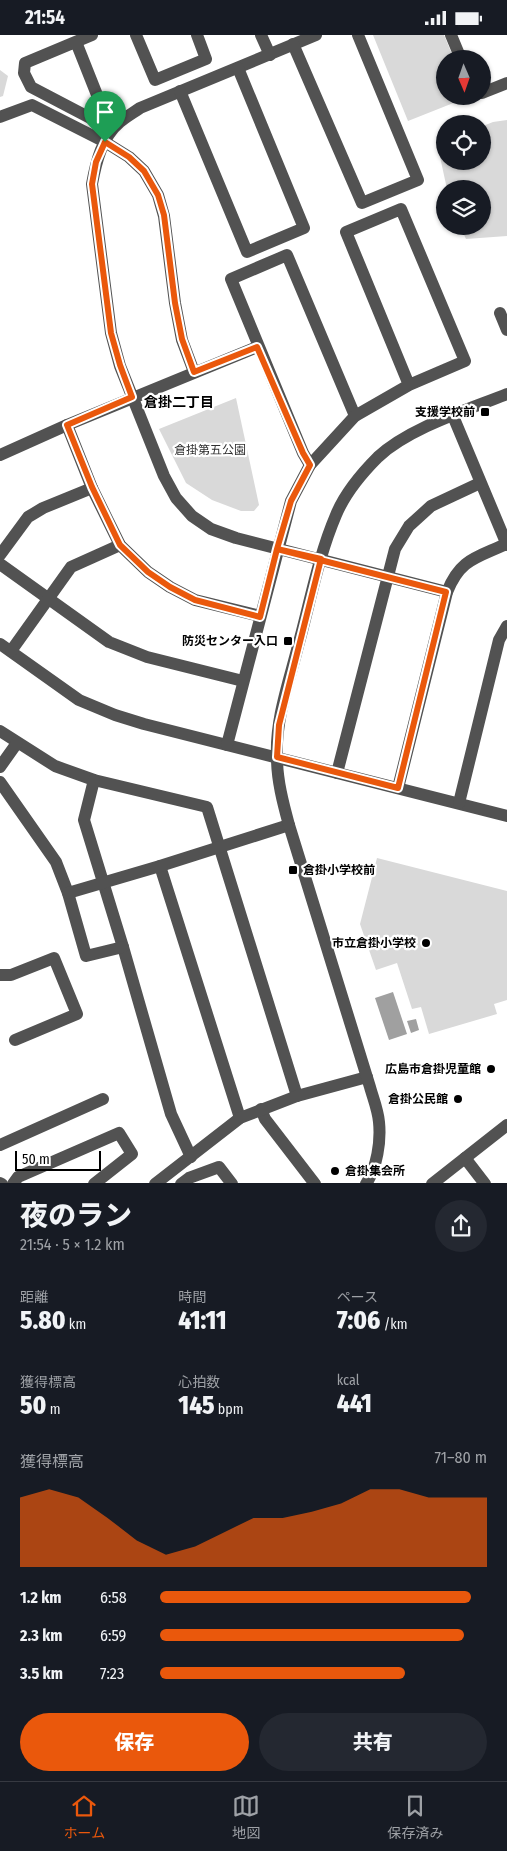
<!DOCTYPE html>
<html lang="ja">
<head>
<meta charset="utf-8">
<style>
	body { margin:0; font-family:"Fira Sans Condensed","Noto Sans JP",sans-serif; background:#242831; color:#f1f3f6; height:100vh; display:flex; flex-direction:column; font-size:19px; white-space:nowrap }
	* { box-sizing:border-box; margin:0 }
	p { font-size:16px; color:#9ea1a6 }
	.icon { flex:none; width:28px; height:28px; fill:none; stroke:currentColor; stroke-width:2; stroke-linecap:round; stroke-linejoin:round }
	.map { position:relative; height:1148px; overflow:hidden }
	.panel { display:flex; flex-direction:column; background:#171b24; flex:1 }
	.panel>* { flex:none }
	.needle { width:32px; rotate:178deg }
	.tools { position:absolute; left:436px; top:15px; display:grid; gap:10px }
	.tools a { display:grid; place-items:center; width:55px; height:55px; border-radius:50%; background:#171b24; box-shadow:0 1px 4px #0004; font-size:25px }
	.scale { position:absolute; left:15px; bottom:12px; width:86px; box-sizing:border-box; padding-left:5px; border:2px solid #000; border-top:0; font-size:14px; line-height:18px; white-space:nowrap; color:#000; -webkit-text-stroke:4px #fff; paint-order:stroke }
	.pin { position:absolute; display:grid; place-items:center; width:42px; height:42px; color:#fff; margin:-51px -21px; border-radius:50% 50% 50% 0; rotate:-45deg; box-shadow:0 0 5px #0007 }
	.pin .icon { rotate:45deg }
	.round { display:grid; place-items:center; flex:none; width:52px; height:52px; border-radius:26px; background:#242831 }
	.headline { display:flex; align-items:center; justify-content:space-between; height:85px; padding:0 20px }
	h1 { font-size:28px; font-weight:800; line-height:38px }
	.metrics { display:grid; grid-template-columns:repeat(3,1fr); gap:8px; height:85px; padding:5px 20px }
	.metrics div { display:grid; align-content:center }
	.metrics b { font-size:25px; font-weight:800 }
	.metrics small { font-size:14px; font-weight:400 }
	.metrics p { font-size:14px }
	.chart { height:140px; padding:10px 20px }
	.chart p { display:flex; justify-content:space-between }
	.chart svg { width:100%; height:90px; margin-top:5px; fill:#ea580c; opacity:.7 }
	.action { display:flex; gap:10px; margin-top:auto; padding:10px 20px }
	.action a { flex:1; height:58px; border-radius:30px; background:#ea580c; color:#fff; font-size:20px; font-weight:800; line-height:58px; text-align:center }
	.action a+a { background:#242831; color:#f1f3f6 }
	ul { padding:0 20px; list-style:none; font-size:16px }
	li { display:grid; grid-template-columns:80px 60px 1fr; align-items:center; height:38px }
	li i { height:12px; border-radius:6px; background:#ea580c }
	.status { display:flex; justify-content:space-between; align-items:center; height:35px; padding:0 25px; background:#171b24; direction:ltr }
	.status svg { height:14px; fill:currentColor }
	.dock { display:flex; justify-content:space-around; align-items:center; height:70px; border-top:1px solid #363941; background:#171b24; font-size:14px; color:#9ea1a6 }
	.dock a { display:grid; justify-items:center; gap:2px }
	.dock .on { color:#ea580c }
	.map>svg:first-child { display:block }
</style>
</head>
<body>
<div class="status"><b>21:54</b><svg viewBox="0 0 49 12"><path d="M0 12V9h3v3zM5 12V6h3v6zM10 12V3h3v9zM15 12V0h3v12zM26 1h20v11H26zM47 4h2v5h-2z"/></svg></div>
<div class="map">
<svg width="507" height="1149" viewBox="0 0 507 1149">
	<rect width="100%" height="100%" fill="#fff"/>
	<g fill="#d9d9d9">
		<polygon points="373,0 444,0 454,24 445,24 445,61 466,61 466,63 408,86"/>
		<polygon points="0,35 8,41 3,61 0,62"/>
		<polygon points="507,85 507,201 466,204 460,191 482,191 482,154 447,154 437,108 445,105 445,126 482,126 483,91 493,87"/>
		<polygon points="236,363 259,470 254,476 241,476 212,465 186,448 159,394"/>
		<polygon points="377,823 507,856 507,965 494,969 497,979 429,999 421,972 412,974 397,928 376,935 360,889"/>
	</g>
	<g fill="#a0a0a0">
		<polygon points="393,957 407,999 389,1005 375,963"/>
		<polygon points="416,984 419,995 411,998 407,986"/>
	</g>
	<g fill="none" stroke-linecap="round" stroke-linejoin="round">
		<g stroke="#525252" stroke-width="12">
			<polyline points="136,0 155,45 206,24 197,0"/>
			<polyline points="261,0 270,20"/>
			<path d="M316,0L140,73C133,78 126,82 120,87C102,102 96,127 92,149L111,298L120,331L164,441L176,463L192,481L211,494L236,503L447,557"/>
			<polyline points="451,0 461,24"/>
			<polyline points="76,7 103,75 94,85 31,52 24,38 25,28 92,0"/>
			<polyline points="293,9 362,168 418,145 358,0"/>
			<polyline points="180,56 247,217 304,193 238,33"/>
			<polyline points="482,58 507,48"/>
			<polyline points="0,82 32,70 105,107 129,122 144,136 158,160 164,181 175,268 182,305 194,337"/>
			<polyline points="500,278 507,295"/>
			<polyline points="453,381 507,510"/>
			<polyline points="67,390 92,453 120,510 148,537 170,552 195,565 260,581"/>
			<polyline points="0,420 67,390 257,312"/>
			<polyline points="310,430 303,418 231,244 287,220 355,381"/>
			<polyline points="0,520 28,482 43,473 92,453"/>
			<polyline points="0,529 109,607 147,622 243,646"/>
			<polyline points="0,609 79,665 115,680 144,689 507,781"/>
			<polyline points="11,616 71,532 120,510"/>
			<polyline points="0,696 55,731 94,745 207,772 297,1061"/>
			<polyline points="227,710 291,466 310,430 355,381 409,350 465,326 401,174 346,197 409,350"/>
			<polyline points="0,732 17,708"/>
			<polyline points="337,738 395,514 409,491 431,471 480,448"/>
			<polyline points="94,745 84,785 123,912 171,1079 191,1122"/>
			<polyline points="0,747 56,827 68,858 86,921 123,912"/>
			<path d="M398,753L447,557C460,524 476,523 506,509"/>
			<polyline points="459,768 499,605 507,591"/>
			<polyline points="160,831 240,1083"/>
			<polyline points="68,858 160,831 289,790"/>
			<polyline points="0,940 11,940 54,923 77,979 15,1005"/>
			<polyline points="261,1074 265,1084 315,1149"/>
			<polyline points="0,1110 103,1064"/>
			<polyline points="465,1123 485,1149"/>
			<polyline points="0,1148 2,1149"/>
			<polyline points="13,1149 18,1142 119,1098 132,1119 94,1149"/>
			<polyline points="155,1149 240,1083 297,1061 367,1042"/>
			<polyline points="181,1149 189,1143 219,1132 232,1149"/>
			<path d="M366,1149C377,1132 381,1107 379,1087C378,1075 373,1063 370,1052L289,790C283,768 277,745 277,723C275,685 289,647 298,611C310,568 318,522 336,480C345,458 361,439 378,422C409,393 467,375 507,359"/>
			<polyline points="432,1149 507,1090"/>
		</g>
	</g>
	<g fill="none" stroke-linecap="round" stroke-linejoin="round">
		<g stroke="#fff" stroke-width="10">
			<polyline id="route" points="105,107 96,127 92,149 111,298 120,330 132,362 67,390 92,452 120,510 148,537 170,552 195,565 260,582 277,514 446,557 398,753 277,722 279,690 321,524 277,514 291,466 310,430 303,418 257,312 194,337 182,304 175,268 164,180 158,160 144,136 129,122 105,107"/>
		</g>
		<use href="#route" stroke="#ea580c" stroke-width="6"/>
	</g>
	<g fill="#000" stroke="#fff" stroke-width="2">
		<rect x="480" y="372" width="10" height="10" rx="2.5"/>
		<rect x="283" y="601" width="10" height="10" rx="2.5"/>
		<rect x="288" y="830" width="10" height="10" rx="2.5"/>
		<circle cx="426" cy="908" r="5"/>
		<circle cx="491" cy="1034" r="5"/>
		<circle cx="458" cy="1064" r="5"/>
		<circle cx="335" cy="1136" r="5"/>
	</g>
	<g text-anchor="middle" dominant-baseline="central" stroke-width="4.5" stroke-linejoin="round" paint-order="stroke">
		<g font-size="12" font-weight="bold" fill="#000" stroke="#fff" text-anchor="end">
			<text x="475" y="377">支援学校前</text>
			<text x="278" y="606">防災センター入口</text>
			<text x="303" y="835" text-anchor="start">倉掛小学校前</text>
			<text x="416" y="908">市立倉掛小学校</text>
			<text x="481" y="1034">広島市倉掛児童館</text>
			<text x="448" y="1064">倉掛公民館</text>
			<text x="345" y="1136" text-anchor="start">倉掛集会所</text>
		</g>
		<g font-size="12" fill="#303030" stroke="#fff">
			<text x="210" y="415">倉掛第五公園</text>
		</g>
		<g font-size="14" font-weight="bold" fill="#000" stroke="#fff">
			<text x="179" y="367">倉掛二丁目</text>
		</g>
	</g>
</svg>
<div class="tools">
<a><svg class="needle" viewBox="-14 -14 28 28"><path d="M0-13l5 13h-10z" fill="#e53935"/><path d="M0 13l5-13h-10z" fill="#9ea1a6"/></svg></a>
<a><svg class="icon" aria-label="locate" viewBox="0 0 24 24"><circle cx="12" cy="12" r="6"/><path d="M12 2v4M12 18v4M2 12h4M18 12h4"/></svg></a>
<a><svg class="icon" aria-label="layers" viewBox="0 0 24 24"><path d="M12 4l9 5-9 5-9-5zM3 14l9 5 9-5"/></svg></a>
</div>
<div class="scale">50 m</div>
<div class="pin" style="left:105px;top:107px;background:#1e9e55"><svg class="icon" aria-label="arrive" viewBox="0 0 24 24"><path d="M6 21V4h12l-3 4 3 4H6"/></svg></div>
</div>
<section class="panel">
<div class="headline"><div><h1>夜のラン</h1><p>21:54 · 5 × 1.2 km</p></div><a class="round"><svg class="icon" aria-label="share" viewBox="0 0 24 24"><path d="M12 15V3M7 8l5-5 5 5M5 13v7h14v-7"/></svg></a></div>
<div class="metrics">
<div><p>距離</p><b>5.80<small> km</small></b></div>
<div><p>時間</p><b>41:11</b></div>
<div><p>ペース</p><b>7:06<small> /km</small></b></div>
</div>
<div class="metrics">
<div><p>獲得標高</p><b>50<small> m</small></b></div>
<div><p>心拍数</p><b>145<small> bpm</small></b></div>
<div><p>kcal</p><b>441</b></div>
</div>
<div class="chart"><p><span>獲得標高</span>71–80 m</p>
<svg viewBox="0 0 160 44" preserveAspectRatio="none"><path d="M0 44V10L10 6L20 10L30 20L40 31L50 38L60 34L70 27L80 20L90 20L100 17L110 13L120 6L130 6L140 10L150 10L160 10V44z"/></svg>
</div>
<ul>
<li><b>1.2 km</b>6:58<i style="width:95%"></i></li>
<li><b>2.3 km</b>6:59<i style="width:93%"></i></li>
<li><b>3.5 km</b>7:23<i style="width:75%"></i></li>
</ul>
<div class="action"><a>保存</a><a>共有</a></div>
</section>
<nav class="dock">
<a class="on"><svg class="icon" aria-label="home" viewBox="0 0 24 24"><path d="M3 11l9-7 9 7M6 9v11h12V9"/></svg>ホーム</a>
<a><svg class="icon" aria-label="map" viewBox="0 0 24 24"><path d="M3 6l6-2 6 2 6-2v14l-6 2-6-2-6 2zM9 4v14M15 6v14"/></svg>地図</a>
<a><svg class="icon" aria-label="saved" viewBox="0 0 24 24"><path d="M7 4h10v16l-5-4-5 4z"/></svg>保存済み</a>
</nav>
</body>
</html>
